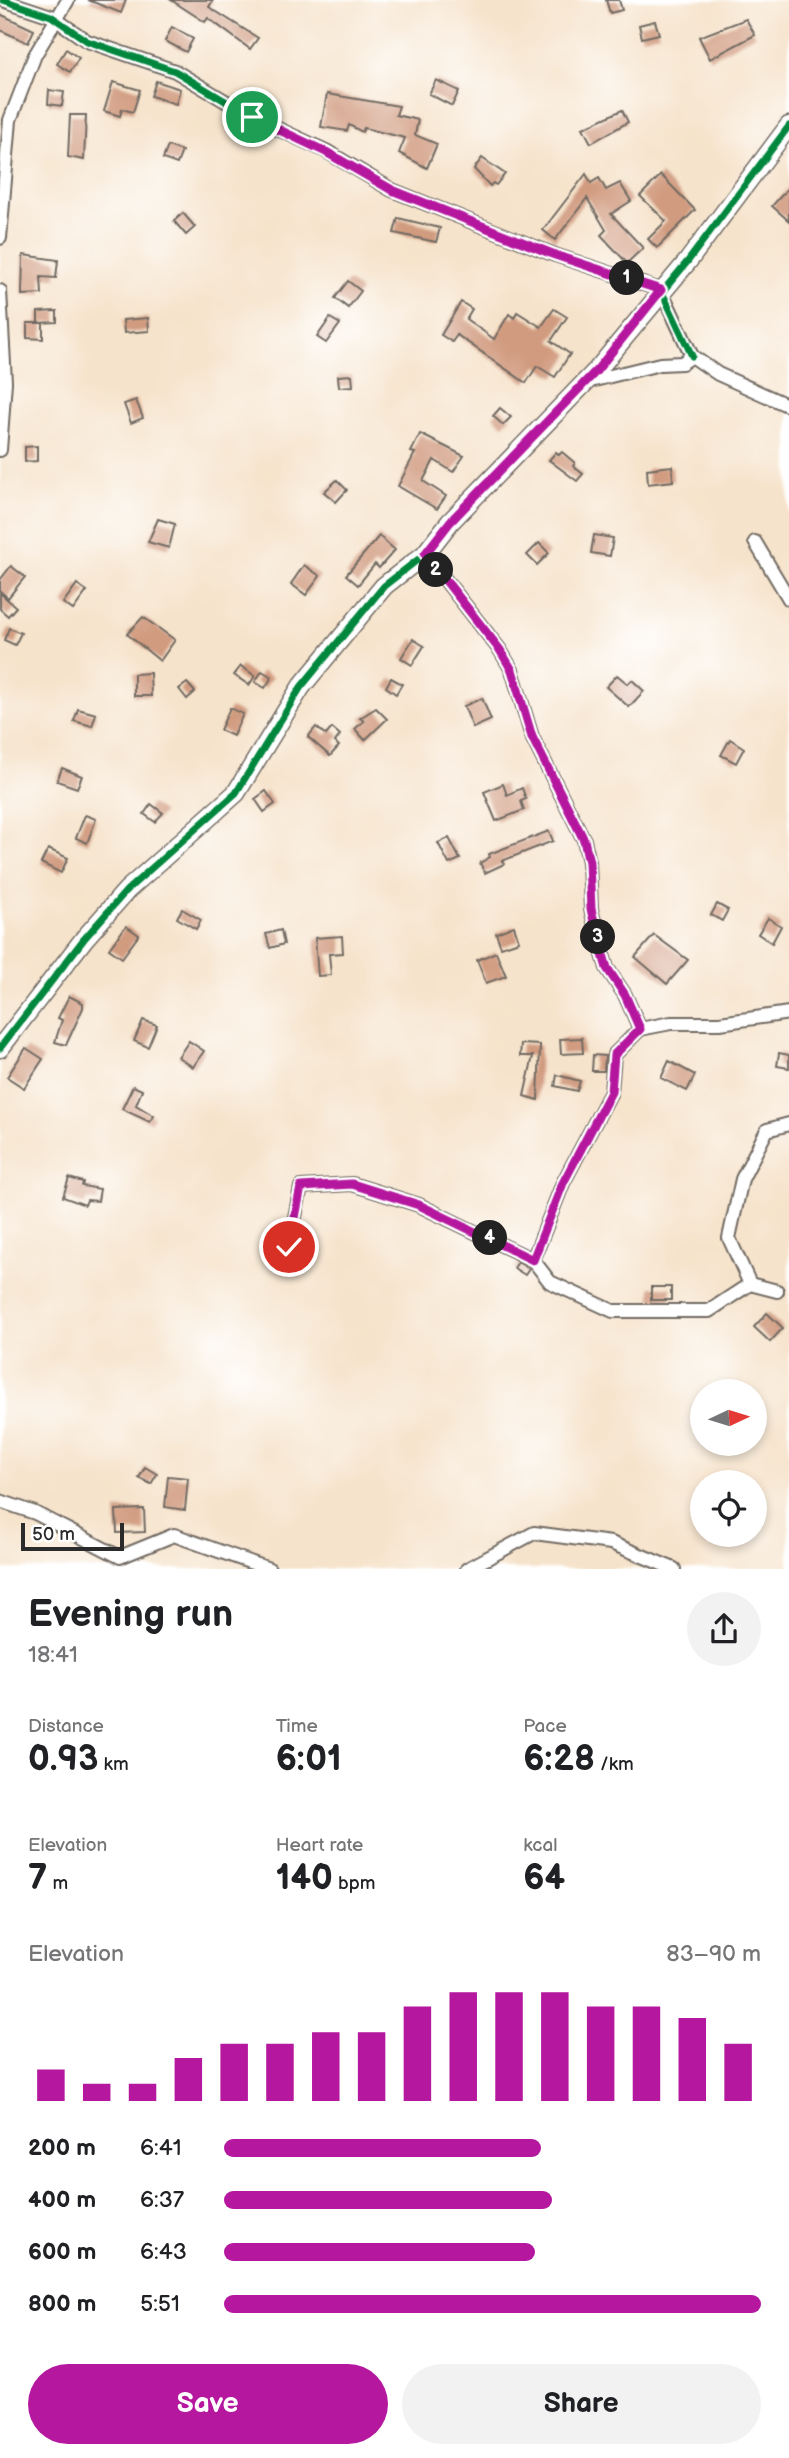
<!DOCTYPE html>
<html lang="en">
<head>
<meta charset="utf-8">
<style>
	body { margin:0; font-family:"Balsamiq Sans",sans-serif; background:#f2f2f2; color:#202124; height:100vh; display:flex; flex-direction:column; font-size:26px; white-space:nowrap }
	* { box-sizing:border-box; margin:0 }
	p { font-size:23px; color:#757577 }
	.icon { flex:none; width:38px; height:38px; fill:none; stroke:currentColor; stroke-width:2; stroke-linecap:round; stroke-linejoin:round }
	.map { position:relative; height:1569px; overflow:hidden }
	.drawer { display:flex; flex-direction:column; background:#fff; flex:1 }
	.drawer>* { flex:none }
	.needle { width:46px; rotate:86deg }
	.tools { position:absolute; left:690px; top:1379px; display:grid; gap:14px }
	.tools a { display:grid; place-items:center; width:77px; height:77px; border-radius:50%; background:#fff; box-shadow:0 4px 10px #0003; font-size:35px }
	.scale { position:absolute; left:21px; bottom:18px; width:103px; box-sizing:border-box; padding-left:7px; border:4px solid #2b2b2b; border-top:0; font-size:19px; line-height:24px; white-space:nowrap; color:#2b2b2b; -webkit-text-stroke:5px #fff; paint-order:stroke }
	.pin { position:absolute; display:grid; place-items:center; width:60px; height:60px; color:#fff; margin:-30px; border:4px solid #fff; border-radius:50%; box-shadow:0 2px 7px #0007 }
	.km { position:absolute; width:35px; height:35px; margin:-18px; border-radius:50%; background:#222; color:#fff; font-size:19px; line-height:35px; text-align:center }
	.round { display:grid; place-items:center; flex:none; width:74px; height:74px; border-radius:37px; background:#f2f2f2 }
	.summary { display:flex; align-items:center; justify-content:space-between; height:119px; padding:0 28px }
	h1 { font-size:38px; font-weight:600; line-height:52px }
	.metrics { display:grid; grid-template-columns:repeat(3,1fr); gap:10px; height:119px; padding:7px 28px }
	.metrics div { display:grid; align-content:center }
	.metrics b { font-size:35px; font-weight:600 }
	.metrics small { font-size:19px; font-weight:400 }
	.metrics p { font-size:19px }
	.chart { height:196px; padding:14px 28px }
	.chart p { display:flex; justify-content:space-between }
	.chart svg { width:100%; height:126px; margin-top:7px; stroke:#b5179e; stroke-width:6 }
	.primary-button { display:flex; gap:14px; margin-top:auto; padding:14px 28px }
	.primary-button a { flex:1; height:80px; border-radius:42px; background:#b5179e; color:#fff; font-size:28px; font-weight:600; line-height:80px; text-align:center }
	.primary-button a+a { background:#f2f2f2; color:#202124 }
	ul { padding:0 28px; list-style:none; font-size:23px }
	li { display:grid; grid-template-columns:112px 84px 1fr; align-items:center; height:52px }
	li i { height:18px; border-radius:9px; background:#b5179e }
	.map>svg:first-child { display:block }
</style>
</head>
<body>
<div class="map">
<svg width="789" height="1569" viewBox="0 0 789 1569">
	<rect width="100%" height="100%" fill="#fff"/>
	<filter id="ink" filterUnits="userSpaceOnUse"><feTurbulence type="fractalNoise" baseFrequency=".0143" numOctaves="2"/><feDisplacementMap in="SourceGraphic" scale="14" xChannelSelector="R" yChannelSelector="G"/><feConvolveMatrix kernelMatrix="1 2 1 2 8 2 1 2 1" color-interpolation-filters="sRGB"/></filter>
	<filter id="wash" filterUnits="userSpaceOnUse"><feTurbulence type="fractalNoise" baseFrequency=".00686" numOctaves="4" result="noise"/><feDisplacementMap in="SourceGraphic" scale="28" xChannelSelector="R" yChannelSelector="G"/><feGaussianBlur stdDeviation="1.57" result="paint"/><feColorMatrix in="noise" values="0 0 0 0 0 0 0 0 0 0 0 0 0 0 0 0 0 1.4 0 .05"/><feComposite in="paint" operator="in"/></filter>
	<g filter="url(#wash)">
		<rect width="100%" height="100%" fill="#f6e3cb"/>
		<g id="blocks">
			<g fill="#d19b80">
				<polygon points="88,0 126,0 121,13"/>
				<polygon points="171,0 213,0 209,7 258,38 250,49 208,18 205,22"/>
				<polygon points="606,0 619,0 622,10 610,13"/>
				<polygon points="0,14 34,30 28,43 0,30"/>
				<polygon points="746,19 755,35 710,59 699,37"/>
				<polygon points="655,21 659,34 642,38 639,25"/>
				<polygon points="172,27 193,39 186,52 165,41"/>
				<polygon points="66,49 79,58 70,72 57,64"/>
				<polygon points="436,80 459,91 452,106 429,94"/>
				<polygon points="156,81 180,89 176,104 151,96"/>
				<polygon points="113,82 140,90 133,112 122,109 120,116 104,111"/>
				<polygon points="49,90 64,92 62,106 48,104"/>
				<polygon points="327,94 399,106 396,115 418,120 415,135 437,144 427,168 399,153 405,138 364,128 362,132 349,125 347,131 321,127"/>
				<polygon points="622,110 628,122 591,143 583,128"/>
				<polygon points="70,115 86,115 84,160 68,157"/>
				<polygon points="168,146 182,151 177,164 163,159"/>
				<polygon points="482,158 505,174 496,185 493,183 490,186 474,169"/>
				<polygon points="586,174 591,183 599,178 606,190 620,183 631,201 611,214 643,248 627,263 601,235 606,230 587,198 555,240 543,230"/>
				<polygon points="661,175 695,210 657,248 648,239 666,221 640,196"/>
				<polygon points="789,187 789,221 772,206"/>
				<polygon points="183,213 195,227 186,235 174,221"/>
				<polygon points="398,218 440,228 436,242 394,233"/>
				<polygon points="23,255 58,260 56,278 41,277 42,294 22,295"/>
				<polygon points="348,281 361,291 348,308 335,298"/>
				<polygon points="461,302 472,309 466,319 494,339 509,314 514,318 517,312 541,327 554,309 567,317 551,341 570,354 555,377 537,366 526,383 457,335 452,342 441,335"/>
				<polygon points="57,311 57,322 38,323 38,312"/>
				<polygon points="148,318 149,331 124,333 123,320"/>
				<polygon points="330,318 340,324 326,343 317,337"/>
				<polygon points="27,323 43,323 43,339 27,338"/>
				<polygon points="352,375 353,386 339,387 338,376"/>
				<polygon points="136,400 143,418 131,423 124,404"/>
				<polygon points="500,408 511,417 503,425 493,416"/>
				<polygon points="420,434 464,456 453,472 434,460 423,481 446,496 437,509 398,486 415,453 411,452"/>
				<polygon points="37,446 37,461 25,462 25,447"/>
				<polygon points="556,452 559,455 562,452 575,463 573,466 583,474 577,481 549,460"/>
				<polygon points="672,466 673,481 648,484 647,469"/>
				<polygon points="337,480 347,490 336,502 324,492"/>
				<polygon points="158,519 175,524 169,548 148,542"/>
				<polygon points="594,535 613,538 610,556 591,553"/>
				<polygon points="379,536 395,550 379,568 375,564 358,585 346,575"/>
				<polygon points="539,543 549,553 537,565 527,555"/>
				<polygon points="304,565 320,576 306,595 291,584"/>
				<polygon points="11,566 25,577 8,598 0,591 0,580"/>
				<polygon points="77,584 87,591 73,610 63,603"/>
				<polygon points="0,593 16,607 8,616 0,609"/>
				<polygon points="143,617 175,640 160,661 127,634"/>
				<polygon points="9,628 21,633 15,645 4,640"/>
				<polygon points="413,639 424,646 412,665 401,658"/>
				<polygon points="241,666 255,676 249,685 234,675"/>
				<polygon points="262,671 272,677 265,688 255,682"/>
				<polygon points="150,673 151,696 134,696 134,674"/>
				<polygon points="617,675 628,684 632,680 644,691 629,707 606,687"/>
				<polygon points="391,678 402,684 396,694 386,687"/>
				<polygon points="187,683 195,692 187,699 179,689"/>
				<polygon points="482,698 491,720 473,728 464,706"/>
				<polygon points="230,708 243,714 233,736 220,730"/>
				<polygon points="376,708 387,719 365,740 355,729 364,721 360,718"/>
				<polygon points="78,709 96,714 92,726 74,721"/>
				<polygon points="316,727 326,735 332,728 340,735 335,742 339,746 330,756 308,737"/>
				<polygon points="730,739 744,748 736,763 721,755"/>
				<polygon points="62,768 82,776 77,788 57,781"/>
				<polygon points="503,784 507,795 522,788 526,799 521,801 524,810 496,821 484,792"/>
				<polygon points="266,791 275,804 264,812 255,799"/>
				<polygon points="151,804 163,813 155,822 144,814"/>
				<polygon points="85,815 96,819 87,843 76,838"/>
				<polygon points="549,831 553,841 502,861 504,864 485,873 480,863 490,857 489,854"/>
				<polygon points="449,838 460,859 449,864 438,843"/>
				<polygon points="48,849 68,858 61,873 41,863"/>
				<polygon points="717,904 728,910 722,921 711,915"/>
				<polygon points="182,909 201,920 196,929 177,918"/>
				<polygon points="768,918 781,926 772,943 758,934"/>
				<polygon points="126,926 139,935 122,958 109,949"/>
				<polygon points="514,926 519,941 501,947 496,933"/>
				<polygon points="281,930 284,944 270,948 266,934"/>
				<polygon points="654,935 688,960 667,984 635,957"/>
				<polygon points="342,936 343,953 329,954 331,975 318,976 315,938"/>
				<polygon points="496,952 506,976 486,983 477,960"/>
				<polygon points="69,996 83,1003 83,1008 66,1045 55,1042 62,1020 58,1018"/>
				<polygon points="143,1020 157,1025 148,1047 134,1041"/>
				<polygon points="582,1038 583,1053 561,1054 560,1039"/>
				<polygon points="189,1041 204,1051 193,1067 178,1057"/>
				<polygon points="521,1044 540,1045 538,1100 524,1096 533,1056 520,1056"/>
				<polygon points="26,1048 43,1059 24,1088 7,1077"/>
				<polygon points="779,1053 789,1055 789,1068 777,1066"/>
				<polygon points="593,1055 605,1056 604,1071 592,1071"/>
				<polygon points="669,1061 695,1075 687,1091 661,1078"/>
				<polygon points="557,1075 580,1081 577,1091 555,1086"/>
				<polygon points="133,1086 142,1090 136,1105 154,1116 150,1122 122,1109"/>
				<polygon points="69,1178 83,1182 82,1186 100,1189 98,1201 87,1200 85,1205 63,1197"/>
				<polygon points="518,1262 529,1269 525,1275 514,1268"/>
				<rect x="651" y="1287" width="20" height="13"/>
				<polygon points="767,1313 783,1328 770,1342 754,1327"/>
				<polygon points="145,1467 157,1474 151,1484 139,1478"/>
				<polygon points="168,1476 188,1478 185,1510 165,1507"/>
				<polygon points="144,1509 145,1532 117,1533 116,1510"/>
			</g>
		</g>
	</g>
	<g filter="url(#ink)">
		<use href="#blocks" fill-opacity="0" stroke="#726b63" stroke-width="2"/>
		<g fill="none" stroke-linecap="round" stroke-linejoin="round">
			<g stroke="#726b63" stroke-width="16">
				<g id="street">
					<polyline points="3,0 51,16 87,41 175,71 252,117 326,151 392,190 555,255 661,290 692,356"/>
					<polyline points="0,238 10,120 35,55 68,0"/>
					<polyline points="0,291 5,382 0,450"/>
					<polyline points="586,382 660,364 682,363 692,356 718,374 789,406"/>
					<polyline points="755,542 789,599"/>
					<polyline points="425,554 500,650 512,670 532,737 584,840 589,862 591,909 598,938 607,968 625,995 640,1029 671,1023 720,1023 789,1013"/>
					<polyline points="289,1247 301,1187 352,1184 419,1205 533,1260 563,1183 611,1092 614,1055 640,1029"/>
					<polyline points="533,1260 550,1282 613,1311 709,1311 750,1284"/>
					<polyline points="777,1291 750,1284 729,1238 742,1179 767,1130 789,1124"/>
					<polyline points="0,1501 35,1513 120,1557 174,1535 269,1569"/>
					<polyline points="467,1569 534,1533 611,1543 674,1569"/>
				</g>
			</g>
			<g stroke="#726b63" stroke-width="21">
				<polyline id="secondary" points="0,1048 84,939 127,890 236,793 301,687 384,586 425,554 450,522 597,370 688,261 789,126"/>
			</g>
			<use href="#street" stroke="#fff" stroke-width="12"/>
			<use href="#secondary" stroke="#fff" stroke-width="18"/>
			<g stroke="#fff" stroke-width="11">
				<g id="cycleway">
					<polyline points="3,0 51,16 87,41 175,71 252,117 326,151 392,190 555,255 661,290 692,356"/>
					<polyline points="0,1048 84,939 127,890 236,793 301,687 384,586 425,554 450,522 597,370 688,261 789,126"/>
				</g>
			</g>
			<use href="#cycleway" stroke="#00873e" stroke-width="7"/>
		</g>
	</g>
	<g fill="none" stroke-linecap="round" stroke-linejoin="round" filter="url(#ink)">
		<g stroke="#fff" stroke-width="14">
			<polyline id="route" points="252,117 326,152 392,190 555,255 661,290 597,370 450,522 425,554 500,650 512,670 532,737 584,840 589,862 591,909 598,938 607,968 625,995 640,1029 614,1055 611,1092 563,1183 533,1260 419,1205 352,1184 301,1187 289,1247"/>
		</g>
		<use href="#route" stroke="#b5179e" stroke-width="9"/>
	</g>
</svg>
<div class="tools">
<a><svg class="needle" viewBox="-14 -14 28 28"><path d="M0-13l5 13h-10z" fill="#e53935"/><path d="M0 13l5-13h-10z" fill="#757577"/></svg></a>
<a><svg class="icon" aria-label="locate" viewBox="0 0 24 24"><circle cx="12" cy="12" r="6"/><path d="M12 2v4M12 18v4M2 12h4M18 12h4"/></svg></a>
</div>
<div class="scale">50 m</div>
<div class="pin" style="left:252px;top:117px;background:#1e9e55"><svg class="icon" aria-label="arrive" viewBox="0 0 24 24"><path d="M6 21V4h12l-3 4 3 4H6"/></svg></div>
<div class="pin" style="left:289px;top:1247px;background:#d93025"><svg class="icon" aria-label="check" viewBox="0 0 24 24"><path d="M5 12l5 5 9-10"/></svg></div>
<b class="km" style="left:627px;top:278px">1</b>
<b class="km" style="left:436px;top:570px">2</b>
<b class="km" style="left:598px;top:937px">3</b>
<b class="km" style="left:490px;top:1238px">4</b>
</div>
<section class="drawer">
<div class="summary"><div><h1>Evening run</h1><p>18:41</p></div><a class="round"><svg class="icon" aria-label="share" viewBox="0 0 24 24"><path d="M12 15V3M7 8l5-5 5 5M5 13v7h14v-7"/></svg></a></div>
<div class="metrics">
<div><p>Distance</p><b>0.93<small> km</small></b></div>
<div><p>Time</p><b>6:01</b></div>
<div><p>Pace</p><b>6:28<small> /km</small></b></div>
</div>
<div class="metrics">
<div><p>Elevation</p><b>7<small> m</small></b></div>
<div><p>Heart rate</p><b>140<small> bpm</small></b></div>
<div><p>kcal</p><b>64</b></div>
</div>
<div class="chart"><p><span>Elevation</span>83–90 m</p>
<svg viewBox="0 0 160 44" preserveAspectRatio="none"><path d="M5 44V33M15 44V38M25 44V38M35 44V29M45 44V24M55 44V24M65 44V20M75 44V20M85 44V11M95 44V6M105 44V6M115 44V6M125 44V11M135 44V11M145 44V15M155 44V24"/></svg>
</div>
<ul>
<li><b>200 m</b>6:41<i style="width:59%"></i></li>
<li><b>400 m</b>6:37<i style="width:61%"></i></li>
<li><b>600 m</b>6:43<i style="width:58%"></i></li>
<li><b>800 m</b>5:51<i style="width:100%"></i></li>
</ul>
<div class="primary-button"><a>Save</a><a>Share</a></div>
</section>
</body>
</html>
